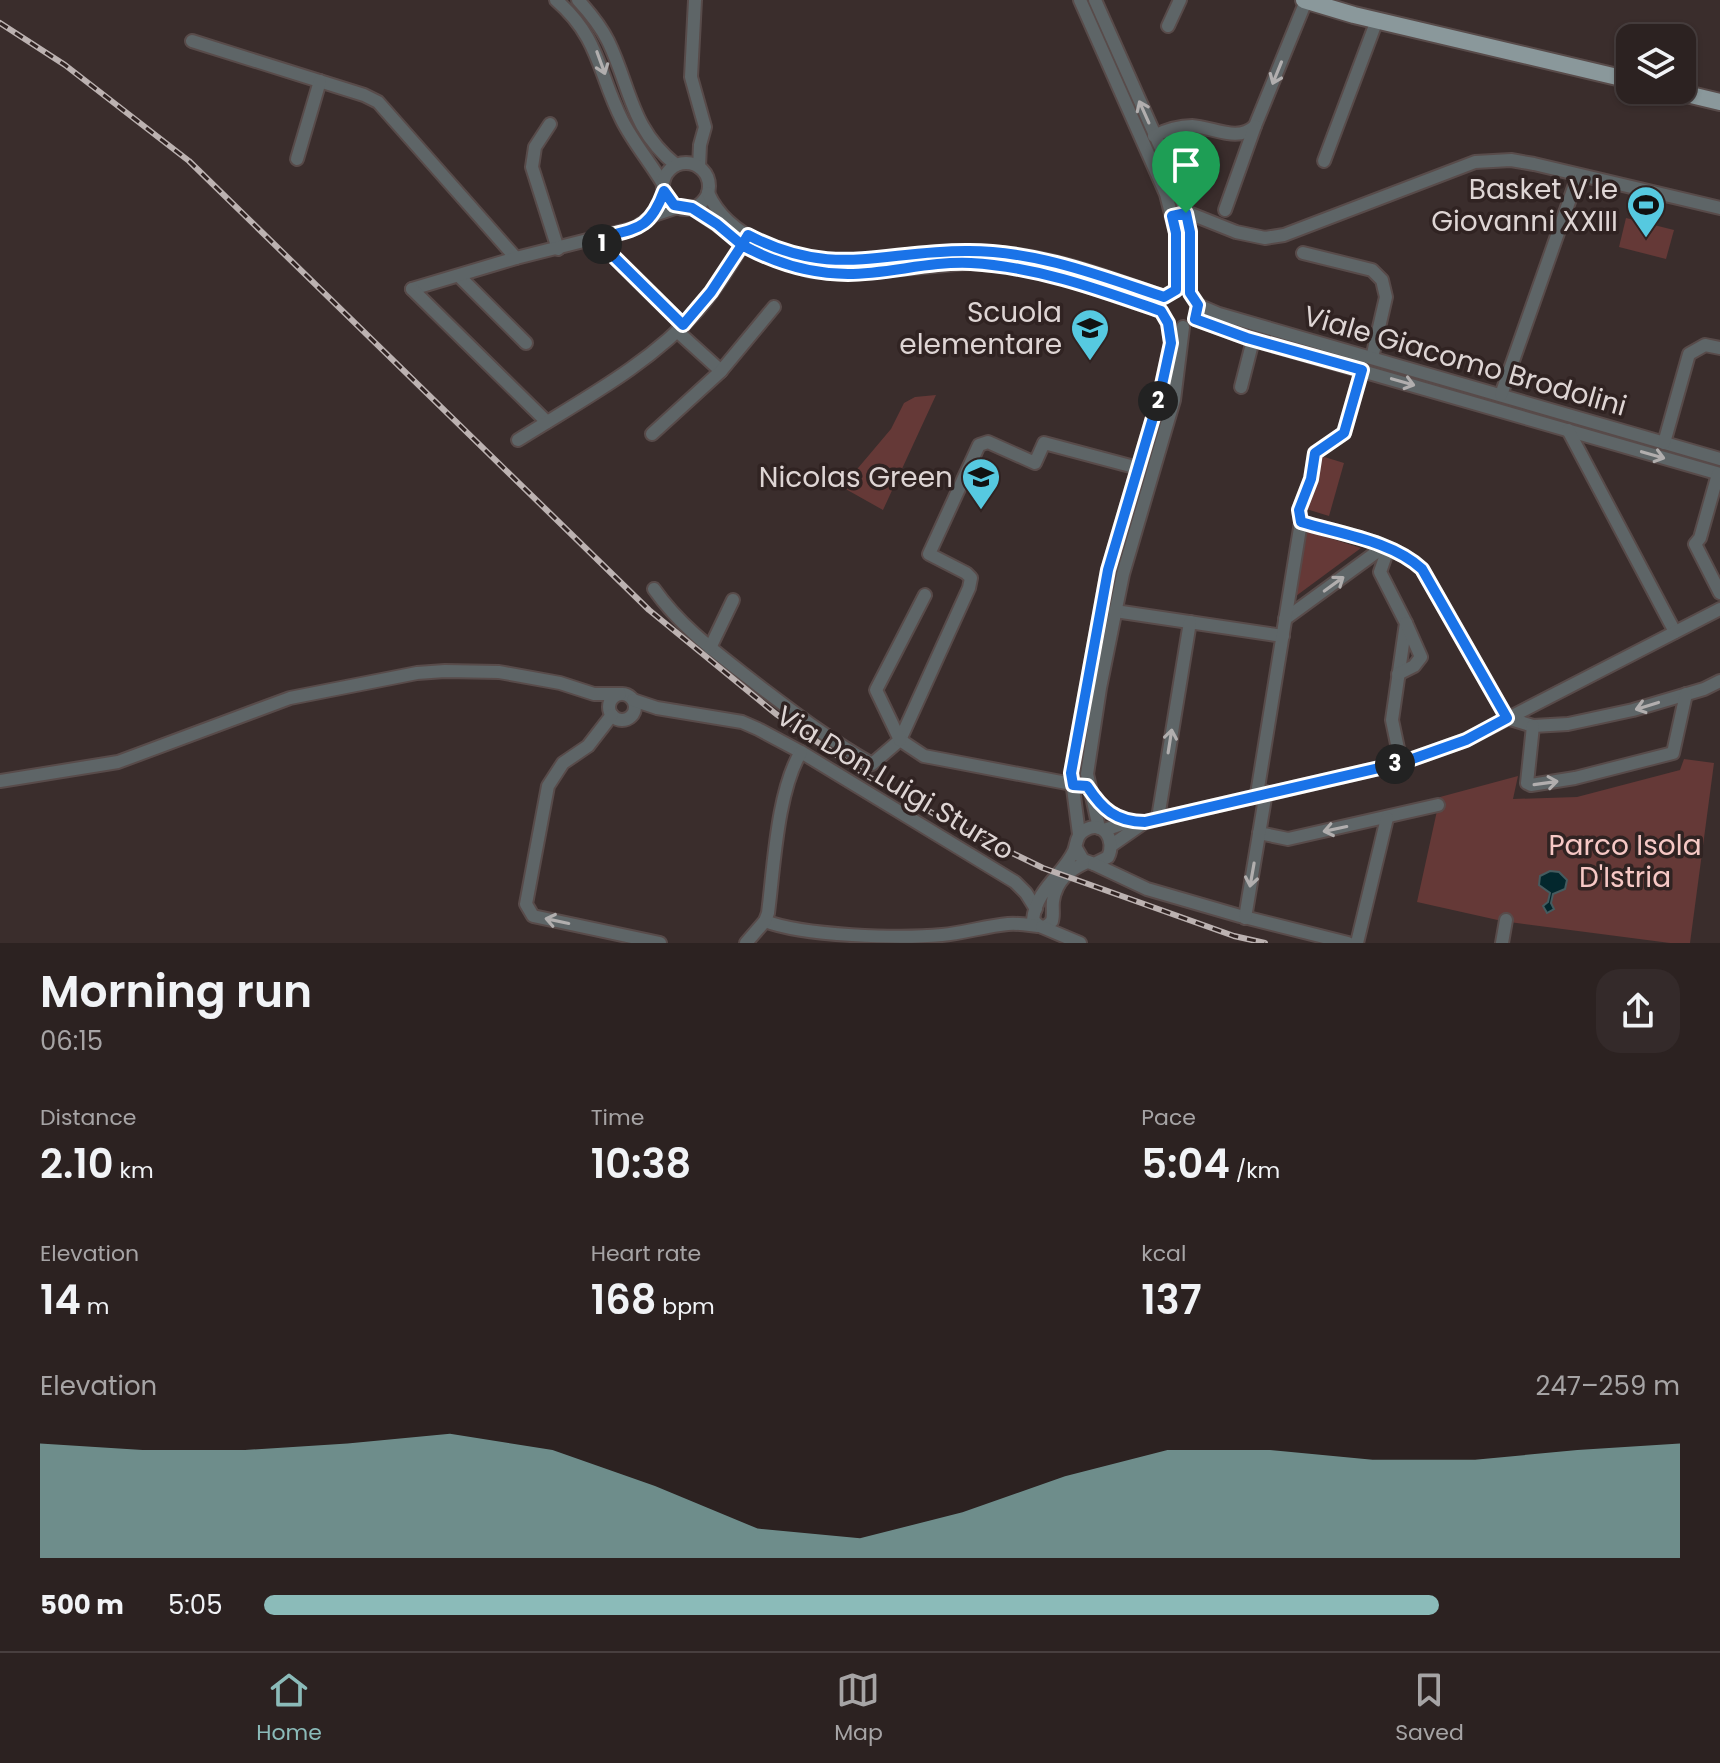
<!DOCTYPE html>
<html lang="en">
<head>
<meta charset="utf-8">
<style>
	body { margin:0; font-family:Poppins,sans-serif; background:#342a2a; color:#f1f3f6; height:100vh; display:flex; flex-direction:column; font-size:30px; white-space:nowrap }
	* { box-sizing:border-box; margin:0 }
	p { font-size:26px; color:#a6a4a5 }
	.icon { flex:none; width:44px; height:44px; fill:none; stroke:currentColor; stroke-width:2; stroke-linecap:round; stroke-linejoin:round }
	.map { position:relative; height:943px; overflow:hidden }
	.panel { display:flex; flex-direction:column; background:#2c2221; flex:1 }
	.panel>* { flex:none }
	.controls { position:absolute; left:1616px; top:24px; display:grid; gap:16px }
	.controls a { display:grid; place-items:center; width:80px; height:80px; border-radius:16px; background:#2c2221; box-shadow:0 2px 6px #0004,0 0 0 2px #483f3f; font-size:40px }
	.pin { position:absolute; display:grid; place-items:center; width:68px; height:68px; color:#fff; margin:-82px -34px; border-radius:50% 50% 50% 0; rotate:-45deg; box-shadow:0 0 8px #0007 }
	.pin .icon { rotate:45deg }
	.km { position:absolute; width:40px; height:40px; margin:-20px; border-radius:50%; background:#222; color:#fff; font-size:22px; line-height:40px; text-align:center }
	.round { display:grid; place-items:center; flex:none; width:84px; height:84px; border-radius:24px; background:#342a2a }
	.overview { display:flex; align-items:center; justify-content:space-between; height:136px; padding:0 40px }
	h1 { font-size:44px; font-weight:600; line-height:60px }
	.stats { display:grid; grid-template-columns:repeat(3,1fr); gap:12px; height:136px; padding:8px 40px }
	.stats div { display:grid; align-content:center }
	.stats b { font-size:40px; font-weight:600 }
	.stats small { font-size:22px; font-weight:400 }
	.stats p { font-size:22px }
	.chart { height:224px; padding:16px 40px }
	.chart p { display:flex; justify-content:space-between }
	.chart svg { width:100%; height:144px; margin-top:8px; fill:#8bbbb9; opacity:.7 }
	ul { padding:0 40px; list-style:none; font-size:26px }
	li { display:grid; grid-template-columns:128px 96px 1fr; align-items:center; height:60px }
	li i { height:20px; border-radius:10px; background:#8bbbb9 }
	.tab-bar { display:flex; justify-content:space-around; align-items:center; height:112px; border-top:2px solid #483f3f; background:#2c2221; font-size:22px; color:#a6a4a5 }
	.tab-bar a { display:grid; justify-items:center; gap:4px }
	.tab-bar .selected { color:#8bbbb9 }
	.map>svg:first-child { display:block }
</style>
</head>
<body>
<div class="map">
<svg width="1720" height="943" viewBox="0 0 1720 943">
	<rect width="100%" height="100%" fill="#3a2d2c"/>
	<g fill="#653937">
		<polygon points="1626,218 1674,230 1666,259 1619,247"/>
		<polygon points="936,395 883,510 842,487 891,429 904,403 915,397"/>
		<polygon points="1318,455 1344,463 1329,516 1303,508"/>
		<polygon points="1307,531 1361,548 1296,596"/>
		<polygon points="1684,759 1714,763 1690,943 1670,943 1502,921 1417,902 1440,797 1518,776 1513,799 1577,797 1680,770"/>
	</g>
	<polygon fill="#03272d" stroke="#455b5f" stroke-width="2" points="1550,871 1559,872 1567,880 1565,889 1553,894 1551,903 1554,909 1547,913 1543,906 1548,902 1550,893 1539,885 1540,876"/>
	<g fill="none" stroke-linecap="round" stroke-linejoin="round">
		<g stroke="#584b4a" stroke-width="16">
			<g id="minor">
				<path d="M556,0C600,38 598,73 622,120C633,142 650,162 663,184"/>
				<path d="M578,0C589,12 600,25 608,41C631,88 630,128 676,165"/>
				<polyline points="695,0 691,77 705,127 700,145 699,167"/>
				<polyline points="1080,0 1166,194 1176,233 1176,290"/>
				<polyline points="1095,0 1179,189 1190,232 1190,293"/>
				<polyline points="1168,26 1180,0"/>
				<polyline points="192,41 364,95 378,102 516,258"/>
				<polyline points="550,124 535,147 532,167 558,249"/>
				<path d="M1154,136C1166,130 1179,126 1192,126C1213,127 1238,143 1255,126L1306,1"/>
				<polyline points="297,159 320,81"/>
				<polyline points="1324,161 1377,20"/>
				<circle cx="686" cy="186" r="23"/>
				<path d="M708,193C730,243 799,261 849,262C871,262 893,257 915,254C947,250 980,250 1012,254C1064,260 1115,280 1164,297"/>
				<polyline points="692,208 758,253 810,271 848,274 967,263 1012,266 1046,272 1161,311"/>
				<polyline points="1225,210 1255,126"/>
				<polyline points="1172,216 1191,214 1236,232 1265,238 1284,235 1475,162 1511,160 1534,164 1720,208"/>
				<polyline points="596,239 683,325"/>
				<polyline points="1303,253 1372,270 1382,280 1386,297 1372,358"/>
				<polyline points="459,276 526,343"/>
				<polyline points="412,289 516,258 635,228 654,215 678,207"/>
				<polyline points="412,289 547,422"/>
				<polyline points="1198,305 1219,314 1720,459"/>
				<polyline points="1195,319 1247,338 1720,474"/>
				<polyline points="677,331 721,371"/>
				<polyline points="1241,387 1253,340"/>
				<polyline points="1501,395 1578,176"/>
				<polyline points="1568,430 1675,632"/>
				<polyline points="652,434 721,371 774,307"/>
				<path d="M518,440C580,401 649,365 698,310C716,289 732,263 746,239"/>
				<polyline points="1664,443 1689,354 1705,345 1720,348"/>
				<polyline points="1718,474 1700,538 1695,544 1720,593"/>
				<path d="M1301,522C1340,534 1392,541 1422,569L1507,718L1533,726L1568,724L1633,710L1704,689L1720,681"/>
				<polyline points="1388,549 1380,572 1406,623 1392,720 1401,763"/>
				<path d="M654,589C682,629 721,656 759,686C796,714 831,741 872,764L900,740L969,588L971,578L966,573L929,554L979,445L988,442L1035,463L1044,443L1138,468"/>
				<polyline points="1115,611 1283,636"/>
				<polyline points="1285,619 1374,554 1377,545"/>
				<polyline points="710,648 733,600"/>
				<polyline points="1398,674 1414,666 1421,657 1406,623"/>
				<circle cx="622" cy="707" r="13"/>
				<polyline points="633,700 657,708 742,722 758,729 801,752 1015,882 1026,893 1036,909"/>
				<polyline points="612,715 588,746 563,763 548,786 526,904 533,916 660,943"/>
				<polyline points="1533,726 1527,783 1531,785 1575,778 1673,753 1686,694"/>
				<polyline points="900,740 924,756 1077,785"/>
				<polyline points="900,740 876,690 925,595"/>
				<polyline points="0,781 118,762 290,698 417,673 445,671 499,672 560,683 594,694 620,694"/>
				<polyline points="1257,794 1301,522 1299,510 1311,479 1315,453 1344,433 1362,370"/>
				<polyline points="1094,796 1105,810 1128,822"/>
				<polyline points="1158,818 1190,622"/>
				<polyline points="1099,828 1087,774 1100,688 1123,574 1174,400 1183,327"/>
				<polyline points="1104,830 1128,822 1145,822 1401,763 1466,740 1720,609"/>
				<polyline points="1259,833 1288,839 1438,805"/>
				<polyline points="1079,834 1071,773 1108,570 1160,394 1171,343 1168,323"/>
				<polyline points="1112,845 1145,822"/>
				<path d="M1076,848L1083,860L1094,864L1108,857C1116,841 1104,819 1085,830C1076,835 1077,843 1074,851C1063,875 1036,889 1033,920L1039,926L1046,927L1052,921C1054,914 1052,909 1053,901C1056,881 1069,870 1087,862"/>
				<polyline points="1094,864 1147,889 1240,916 1348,943"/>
				<polyline points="1245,918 1266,792"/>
				<path d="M765,921C803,936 900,939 942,935C964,933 986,926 1008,924C1018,923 1029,925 1039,926"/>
				<polyline points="1042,927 1080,943"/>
				<path d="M746,943L765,921L768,913C774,867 777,791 801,752"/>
				<polyline points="1357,943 1387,818"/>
				<polyline points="1502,943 1506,920"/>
			</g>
		</g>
		<g stroke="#584b4a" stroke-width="20">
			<g id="major">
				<polyline points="1304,0 1354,15 1630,80"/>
				<polyline points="1670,90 1720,102"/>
			</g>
		</g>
		<use href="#minor" stroke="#5e6567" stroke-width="12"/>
		<use href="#major" stroke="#8a989b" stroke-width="16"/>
		<g stroke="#bcb2b1" stroke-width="6">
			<polyline id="rail" points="0,23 65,65 189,161 649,610 776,714 869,777 950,823 1043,868 1234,936 1265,943"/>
		</g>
		<use href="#rail" stroke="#302322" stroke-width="3" stroke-dasharray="9" stroke-linecap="butt"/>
	</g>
	<defs><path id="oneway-shaft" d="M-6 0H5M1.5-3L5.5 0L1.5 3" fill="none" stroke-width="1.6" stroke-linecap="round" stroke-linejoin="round" transform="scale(2)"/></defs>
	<g stroke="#b1aeae">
		<use href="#oneway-shaft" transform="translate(601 63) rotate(70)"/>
		<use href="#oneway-shaft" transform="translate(1277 73) rotate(112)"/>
		<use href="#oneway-shaft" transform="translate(1144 112) rotate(-114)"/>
		<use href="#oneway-shaft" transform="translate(1403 382) rotate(16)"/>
		<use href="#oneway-shaft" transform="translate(1653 455) rotate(16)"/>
		<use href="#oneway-shaft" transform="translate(1334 584) rotate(-36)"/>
		<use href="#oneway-shaft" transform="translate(1647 706) rotate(163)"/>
		<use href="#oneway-shaft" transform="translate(1170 741) rotate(-81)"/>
		<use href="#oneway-shaft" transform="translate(1546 783) rotate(-8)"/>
		<use href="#oneway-shaft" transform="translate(1335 829) rotate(168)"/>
		<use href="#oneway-shaft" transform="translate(1252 875) rotate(100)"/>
		<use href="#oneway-shaft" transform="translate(557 921) rotate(-168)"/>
	</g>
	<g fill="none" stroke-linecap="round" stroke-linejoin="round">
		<g stroke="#fff" stroke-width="16">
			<path id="route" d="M1186,213L1172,216L1176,233V290L1164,297C1101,276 1037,251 969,251C883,250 834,280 748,235L742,245L717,224L692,208L674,205L664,191C649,232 635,228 596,239L683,325L711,292L742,245C775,263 811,274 848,274C889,274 929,261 971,263C1038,267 1098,289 1161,311L1168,323L1171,343L1160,394L1108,570L1071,773L1073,785L1087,786C1102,809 1116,822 1145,822L1401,763L1466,740L1507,718L1422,569C1392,541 1340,534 1301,522L1299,510L1311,479L1315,453L1344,433L1362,370L1247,338L1195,319L1198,305L1190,293V232L1186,213"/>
		</g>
		<use href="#route" stroke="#1a73e8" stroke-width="10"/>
	</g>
	<defs>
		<g id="stadium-pin" transform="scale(2)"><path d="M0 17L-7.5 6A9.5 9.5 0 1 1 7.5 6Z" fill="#56c9e0" stroke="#302322"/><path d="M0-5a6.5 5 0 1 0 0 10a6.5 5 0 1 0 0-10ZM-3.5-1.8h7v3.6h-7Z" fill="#111"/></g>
		<g id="school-pin" transform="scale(2)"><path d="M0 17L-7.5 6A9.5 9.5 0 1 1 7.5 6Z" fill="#56c9e0" stroke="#302322"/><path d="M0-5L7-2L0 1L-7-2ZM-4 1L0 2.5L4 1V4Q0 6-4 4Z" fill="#111"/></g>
	</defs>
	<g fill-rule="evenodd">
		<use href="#stadium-pin" x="1646" y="205"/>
		<use href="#school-pin" x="1090" y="328"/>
		<use href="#school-pin" x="981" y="477"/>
	</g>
	<g text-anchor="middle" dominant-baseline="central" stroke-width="7" stroke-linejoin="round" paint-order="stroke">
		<g font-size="28" fill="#ded5d4" stroke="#302322" text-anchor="end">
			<text x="1618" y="189">Basket V.le<tspan x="1618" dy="32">Giovanni XXIII</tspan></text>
			<text x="1062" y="312">Scuola<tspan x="1062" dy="32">elementare</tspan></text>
			<text x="953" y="477">Nicolas Green</text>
		</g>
		<g font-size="28" fill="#ded5d4" stroke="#302322">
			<text transform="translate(1465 361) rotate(16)">Viale Giacomo Brodolini</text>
			<text transform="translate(895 783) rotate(31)">Via Don Luigi Sturzo</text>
		</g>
		<g font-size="28" fill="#f6c8c5" stroke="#302322">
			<text x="1625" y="845">Parco Isola<tspan x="1625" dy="32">D'Istria</tspan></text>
		</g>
	</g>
</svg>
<div class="controls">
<a><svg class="icon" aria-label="layers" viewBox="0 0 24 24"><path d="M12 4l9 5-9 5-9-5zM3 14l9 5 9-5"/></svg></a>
</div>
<div class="pin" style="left:1186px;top:213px;background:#1e9e55"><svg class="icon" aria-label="arrive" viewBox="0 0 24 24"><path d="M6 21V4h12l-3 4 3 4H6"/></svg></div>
<b class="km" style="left:602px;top:244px">1</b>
<b class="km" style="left:1158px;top:401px">2</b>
<b class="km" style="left:1395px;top:764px">3</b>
</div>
<section class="panel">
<div class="overview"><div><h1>Morning run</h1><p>06:15</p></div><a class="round"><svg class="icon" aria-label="share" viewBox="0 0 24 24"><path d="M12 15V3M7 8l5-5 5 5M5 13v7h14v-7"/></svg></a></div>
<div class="stats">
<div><p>Distance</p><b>2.10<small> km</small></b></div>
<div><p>Time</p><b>10:38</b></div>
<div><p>Pace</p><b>5:04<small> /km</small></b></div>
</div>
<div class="stats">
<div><p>Elevation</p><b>14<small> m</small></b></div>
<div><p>Heart rate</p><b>168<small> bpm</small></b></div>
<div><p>kcal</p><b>137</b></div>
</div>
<div class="chart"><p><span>Elevation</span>247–259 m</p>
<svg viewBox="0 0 160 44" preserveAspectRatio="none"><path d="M0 44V9L10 11L20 11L30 9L40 6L50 11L60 22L70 35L80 38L90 30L100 19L110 11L120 11L130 14L140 14L150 11L160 9V44z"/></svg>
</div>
<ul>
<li><b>500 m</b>5:05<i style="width:83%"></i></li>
</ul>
</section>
<nav class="tab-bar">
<a class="selected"><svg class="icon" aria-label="home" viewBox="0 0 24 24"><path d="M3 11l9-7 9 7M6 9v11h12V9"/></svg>Home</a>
<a><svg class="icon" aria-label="map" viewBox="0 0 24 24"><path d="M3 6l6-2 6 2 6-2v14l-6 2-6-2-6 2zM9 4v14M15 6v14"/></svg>Map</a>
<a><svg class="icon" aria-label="saved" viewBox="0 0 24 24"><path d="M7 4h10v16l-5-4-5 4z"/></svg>Saved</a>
</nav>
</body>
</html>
